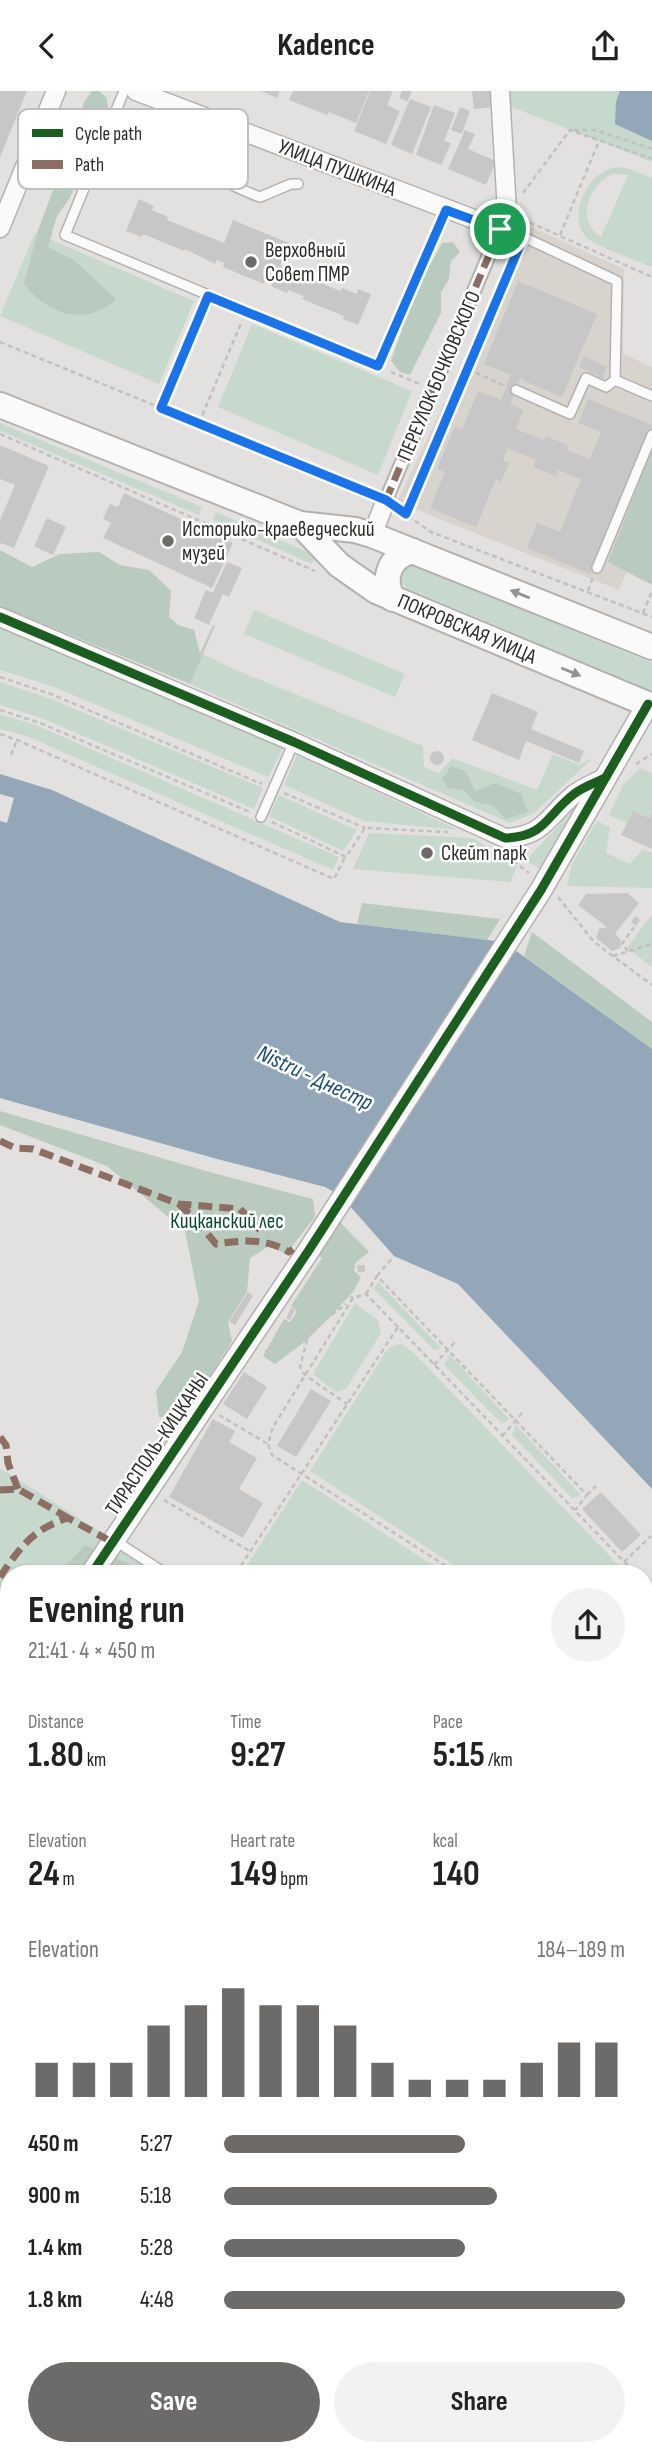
<!DOCTYPE html>
<html lang="en">
<head>
<meta charset="utf-8">
<style>
	body { margin:0; font-family:"Sofia Sans Condensed",sans-serif; background:#f2f2f2; color:#222; height:100vh; display:flex; flex-direction:column; font-size:26px; white-space:nowrap }
	* { box-sizing:border-box; margin:0 }
	p { font-size:23px; color:#767676 }
	.icon { flex:none; width:38px; height:38px; fill:none; stroke:currentColor; stroke-width:2; stroke-linecap:round; stroke-linejoin:round }
	.map { position:relative; flex:1; overflow:hidden }
	.details { position:absolute; left:0px; top:1474px; width:653px; height:891px; display:flex; flex-direction:column; background:#fff; border-radius:28px 28px 0 0; box-shadow:0 2px 5px #0004 }
	.details>* { flex:none }
	.pin { position:absolute; display:grid; place-items:center; width:60px; height:60px; color:#fff; margin:-30px; border:4px solid #fff; border-radius:50%; box-shadow:0 2px 7px #0007 }
	.round { display:grid; place-items:center; flex:none; width:74px; height:74px; border-radius:37px; background:#f2f2f2 }
	.overview { display:flex; align-items:center; justify-content:space-between; height:119px; padding:0 28px }
	h1 { font-size:38px; font-weight:700; line-height:52px }
	.metrics { display:grid; grid-template-columns:repeat(3,1fr); gap:10px; height:119px; padding:7px 28px }
	.metrics div { display:grid; align-content:center }
	.metrics b { font-size:35px; font-weight:700 }
	.metrics small { font-size:19px; font-weight:400 }
	.metrics p { font-size:19px }
	.chart { height:196px; padding:14px 28px }
	.chart p { display:flex; justify-content:space-between }
	.chart svg { width:100%; height:126px; margin-top:7px; stroke:#6c6b6a; stroke-width:6 }
	.cta { display:flex; gap:14px; margin-top:auto; padding:14px 28px }
	.cta a { flex:1; height:80px; border-radius:42px; background:#6c6b6a; color:#fff; font-size:28px; font-weight:700; line-height:80px; text-align:center }
	.cta a+a { background:#f2f2f2; color:#222 }
	ul { padding:0 28px; list-style:none; font-size:23px }
	li { display:grid; grid-template-columns:112px 84px 1fr; align-items:center; height:52px }
	li i { height:18px; border-radius:9px; background:#6c6b6a }
	header { display:flex; justify-content:space-between; align-items:center; height:91px; padding:0 28px; background:#fff; font-size:32px; font-weight:700 }
	.map>svg:first-child { display:block }
</style>
</head>
<body>
<header><svg class="icon" aria-label="back" viewBox="0 0 24 24"><path d="M15 5l-7 7 7 7"/></svg>Kadence<svg class="icon" aria-label="share" viewBox="0 0 24 24"><path d="M12 15V3M7 8l5-5 5 5M5 13v7h14v-7"/></svg></header>
<div class="map">
<svg width="652" height="2363" viewBox="0 0 652 2363">
	<rect width="100%" height="100%" fill="#e3e1e0"/>
	<polygon fill="#d9d3ce" points="529,135 624,178 623,263 652,276 652,420 619,499 397,411"/>
	<g fill="#c7d9cc" fill-rule="evenodd">
		<polygon points="509,0 652,0 652,71 509,15"/>
		<path d="M617,76L630,78L652,87V176C638,170 597,156 587,147C565,125 589,78 617,76ZM613,83L628,84L601,146C575,131 589,92 613,83Z"/>
		<polygon points="35,142 194,210 159,293 0,225"/>
		<polygon points="252,233 412,300 378,384 218,316"/>
		<polygon points="0,332 202,416 199,424 0,340"/>
		<polygon points="216,421 316,465 312,473 213,429"/>
		<polygon points="412,474 652,572 652,600 407,497 401,491 400,484 404,478"/>
		<polygon points="254,519 405,583 395,606 244,543"/>
		<polygon points="0,534 285,654 268,686 54,596 0,579"/>
		<polygon points="203,563 236,579 423,655 424,676 439,682 452,667 537,699 553,663 579,674 593,667 533,723 510,732 190,593"/>
		<polygon points="0,591 49,607 263,697 254,718 41,627 0,614"/>
		<polygon points="0,623 36,634 339,766 333,779 26,645 0,638"/>
		<polygon points="297,664 458,739 364,730 284,694"/>
		<polygon points="640,677 652,682 652,721 649,727 633,720 627,732 609,724 623,694"/>
		<polygon points="279,704 357,739 343,760 269,725"/>
		<polygon points="577,715 539,778 526,769"/>
		<polygon points="597,730 610,736 606,762 630,773 643,758 652,762 652,797 567,795 572,773"/>
		<polygon points="369,742 473,747 517,776 510,791 353,778"/>
		<polygon points="652,823 652,876 627,857"/>
		<polygon points="378,1191 441,1257 434,1259 374,1198"/>
		<polygon points="355,1212 378,1229 381,1242 346,1298 335,1301 313,1283"/>
		<polygon points="401,1253 412,1260 626,1482 466,1482 310,1380 385,1262 390,1256"/>
		<polygon points="450,1264 509,1328 502,1333 444,1274"/>
		<polygon points="516,1334 581,1404 572,1407 512,1344"/>
		<polygon points="0,1377 165,1482 9,1482 9,2356 569,2356 545,2363 0,2363"/>
		<polygon points="302,1389 445,1482 242,1482"/>
		<polygon points="644,1501 652,1510 652,1573 644,1584"/>
	</g>
	<g fill="#b8cbbe">
		<path d="M92,0H99L107,7L108,18L99,31L86,71L69,108L57,125L48,156L74,169L116,208C87,237 47,223 24,193L38,139L81,26L84,11Z"/>
		<polygon points="453,151 460,161 451,170 449,188 441,201 441,222 410,284 400,281 391,270 415,201 442,152"/>
		<polygon points="652,358 652,494 608,471"/>
		<polygon points="0,459 32,476 60,463 99,461 120,474 149,479 171,500 169,526 178,534 194,539 200,562 203,563 190,593 0,515"/>
		<polygon points="451,675 465,680 475,700 495,692 521,703 528,721 506,728 492,714 475,711 464,699 448,697 442,688"/>
		<polygon points="362,812 500,828 487,849 357,833"/>
		<polygon points="532,841 652,931 652,958 524,865"/>
		<polygon points="0,1020 213,1082 313,1108 315,1126 286,1163 269,1155 250,1167 247,1201 228,1231 232,1250 185,1325 159,1326 156,1300 182,1261 199,1210 185,1140 107,1075 0,1034"/>
		<polygon points="338,1129 369,1161 356,1171 354,1180 361,1186 353,1201 327,1229 307,1249 275,1273 263,1265 284,1228 290,1231 297,1220 291,1215 322,1167 316,1163"/>
		<polygon points="85,1454 128,1472 136,1482 59,1482"/>
		<polygon points="9,1563 9,1791 0,1794 0,1578"/>
		<polygon points="652,1610 652,2363 125,2363 122,2356 644,2356 644,1621"/>
		<polygon points="0,1990 9,1993 9,2296 0,2296"/>
	</g>
	<g fill="#93a7b9">
		<polygon points="620,0 652,0 652,50 615,33 616,11"/>
		<polygon points="0,683 52,699 340,831 504,851 652,958 652,1398 458,1193 394,1165 341,1105 325,1096 217,1068 0,1007"/>
	</g>
	<polygon fill="#e3e1e0" points="0,703 14,707 7,732 0,730"/>
	<g fill="#c8c7c7">
		<polygon points="0,0 27,0 0,66"/>
		<polygon points="261,0 280,0 277,7"/>
		<polygon points="293,0 369,0 356,32 329,21 327,24 289,9"/>
		<polygon points="370,0 393,0 387,14 400,20 386,53 354,40"/>
		<polygon points="402,0 412,0 407,11 399,7"/>
		<polygon points="472,0 492,0 493,16 474,18"/>
		<polygon points="410,8 431,16 412,63 391,54"/>
		<polygon points="434,14 455,22 444,50 451,52 441,74 416,64"/>
		<polygon points="460,16 470,20 462,43 451,39"/>
		<polygon points="465,39 475,43 468,58 496,70 486,94 448,78"/>
		<polygon points="139,108 154,115 152,119 168,126 167,129 224,152 233,129 289,152 280,175 340,200 342,197 357,203 358,198 371,203 358,234 343,228 344,225 302,208 304,205 288,199 287,202 271,195 273,192 265,189 264,193 223,176 224,172 217,169 215,173 185,158 184,160 143,143 141,146 126,140"/>
		<polygon points="518,190 597,223 562,306 520,288 510,313 524,319 516,338 544,349 546,345 568,354 567,359 590,368 601,341 578,332 588,308 652,334 590,483 527,457 537,432 560,441 581,388 558,379 556,385 544,380 533,376 536,369 508,357 503,369 509,372 501,391 496,388 476,436 430,417 445,381 437,378 455,335 462,338 478,300 501,309 511,284 484,273"/>
		<polygon points="584,265 607,276 602,287 579,276"/>
		<polygon points="0,354 49,375 14,457 0,452 0,429 15,394 0,388"/>
		<polygon points="124,402 233,452 212,497 103,447 111,432 103,428 110,413 118,416"/>
		<polygon points="47,427 66,436 53,464 34,455"/>
		<polygon points="227,471 242,477 229,506 223,503 209,534 194,527 206,499 213,502"/>
		<polygon points="213,534 215,535 203,563 200,562"/>
		<polygon points="492,602 538,621 531,638 584,660 579,672 526,650 519,669 472,649"/>
		<circle cx="437" cy="667" r="7"/>
		<polygon points="633,720 649,727 652,721 652,758 621,744"/>
		<polygon points="627,802 639,812 615,843 621,849 620,857 612,860 596,847 599,838 607,836 578,814 586,803"/>
		<polygon points="635,825 640,829 636,835 631,831"/>
		<polygon points="357,1174 365,1174 365,1181 358,1181"/>
		<polygon points="248,1201 253,1205 235,1234 229,1231"/>
		<polygon points="291,1217 295,1219 290,1229 286,1227"/>
		<polygon points="244,1281 267,1296 247,1328 223,1313"/>
		<polygon points="311,1298 331,1310 296,1366 277,1355"/>
		<polygon points="213,1328 235,1340 229,1351 257,1367 239,1398 263,1412 243,1447 169,1406"/>
		<polygon points="601,1401 641,1444 622,1461 582,1418"/>
	</g>
	<g fill="none" stroke-linecap="round" stroke-linejoin="round">
		<g stroke="#b4b2b1" stroke-width="12">
			<g id="service">
				<polyline points="124,0 65,144 378,275 446,119"/>
				<path d="M96,67L113,74L131,66L144,57C187,65 220,92 260,106L291,93H298"/>
				<polyline points="500,138 530,149 617,190 615,289 606,296 586,287 570,323 516,299"/>
				<polyline points="615,289 652,305"/>
				<polyline points="597,477 652,344"/>
				<polyline points="261,726 294,651"/>
				<polyline points="114,1449 165,1482"/>
			</g>
		</g>
		<g stroke="#b4b2b1" stroke-width="16">
			<polyline id="pedestrian" points="386,409 500,138"/>
		</g>
		<g stroke="#b4b2b1" stroke-width="21">
			<g id="minor">
				<polyline points="136,0 500,138 507,121 500,0"/>
				<polyline points="0,137 56,0"/>
				<polyline points="372,444 386,409"/>
				<path d="M0,526L294,651L505,747C542,746 547,727 572,705C581,697 595,692 606,686"/>
				<polyline points="644,2153 652,2154"/>
				<polyline points="0,2166 9,2165"/>
			</g>
		</g>
		<g stroke="#b4b2b1" stroke-width="24">
			<g id="tertiary">
				<polyline points="92,1482 309,1159 541,799 648,613"/>
				<polyline points="0,1622 9,1609"/>
			</g>
		</g>
		<g stroke="#b4b2b1" stroke-width="28">
			<g id="secondary">
				<polyline points="0,314 300,433 355,439 372,444 652,556"/>
				<polyline points="300,433 339,474 376,500 652,615"/>
				<path d="M393,508C381,487 390,465 413,460"/>
			</g>
		</g>
		<g stroke="#c1c1c1" stroke-width="2.5" stroke-dasharray="5 3.5" stroke-linecap="butt">
			<polyline points="574,39 595,39 652,58"/>
			<polyline points="523,102 570,39 652,68"/>
			<polyline points="522,128 652,186"/>
			<polyline points="560,144 599,50"/>
			<polyline points="0,251 371,403"/>
			<polyline points="468,278 503,294"/>
			<polyline points="391,281 420,293"/>
			<polyline points="161,317 204,214"/>
			<polyline points="199,332 242,230"/>
			<polyline points="0,343 315,480"/>
			<polyline points="401,420 431,441 652,526"/>
			<polyline points="406,423 517,159"/>
			<polyline points="588,500 593,487"/>
			<polyline points="643,522 652,500"/>
			<polyline points="0,586 51,603 262,693"/>
			<polyline points="0,619 40,632 250,721"/>
			<polyline points="0,643 17,649 334,788 345,766"/>
			<polyline points="11,664 17,649"/>
			<polyline points="636,673 652,663"/>
			<polyline points="284,702 365,737"/>
			<polyline points="272,731 346,766 365,737 448,741"/>
			<polyline points="506,765 529,782"/>
			<polyline points="558,806 594,851 652,894"/>
			<polyline points="628,860 622,853 634,836"/>
			<polyline points="613,865 652,853"/>
			<polyline points="260,1139 289,1155"/>
			<polyline points="315,1182 353,1207"/>
			<polyline points="377,1185 394,1165"/>
			<polyline points="307,1198 309,1241 300,1276 305,1284 347,1313"/>
			<polyline points="366,1203 377,1185 587,1404 575,1419"/>
			<polyline points="398,1236 366,1203 353,1207 273,1336 268,1353 272,1364 457,1482"/>
			<polyline points="265,1261 309,1241 346,1213"/>
			<polyline points="434,1274 455,1251"/>
			<polyline points="219,1324 268,1353"/>
			<polyline points="502,1345 523,1321"/>
			<polyline points="587,1404 596,1395"/>
			<polyline points="164,1409 251,1461"/>
			<polyline points="624,1471 651,1445"/>
			<polyline points="236,1482 398,1236 635,1482"/>
			<polyline points="644,1491 652,1499"/>
			<polyline points="644,1590 652,1580"/>
		</g>
		<use href="#service" stroke="#fbfafa" stroke-width="9"/>
		<use href="#pedestrian" stroke="#fbfafa" stroke-width="12"/>
		<use href="#minor" stroke="#fbfafa" stroke-width="18"/>
		<use href="#tertiary" stroke="#fbfafa" stroke-width="21"/>
		<use href="#secondary" stroke="#fbfafa" stroke-width="24"/>
		<g stroke="#8d6e63" stroke-width="7" stroke-dasharray="14 7" stroke-linecap="butt">
			<polyline points="386,409 500,138"/>
			<polyline points="0,1050 15,1057 33,1058 179,1113 240,1118 260,1139"/>
			<path d="M179,1113L196,1129L216,1153C243,1149 266,1147 289,1161L293,1158"/>
			<polyline points="0,1346 6,1354 8,1372 18,1398"/>
			<polyline points="0,1399 18,1398 68,1427"/>
			<path d="M0,1486C20,1456 33,1438 68,1427L112,1451"/>
			<polyline points="0,1598 9,1601"/>
			<polyline points="57,2363 60,2356"/>
		</g>
		<g stroke="#fff" stroke-width="13">
			<g id="cycleway">
				<path d="M0,526L294,651L505,747C546,746 546,724 574,703C583,696 595,692 605,687"/>
				<polyline points="92,1482 309,1159 541,799 648,613"/>
			</g>
		</g>
		<use href="#cycleway" stroke="#1b5e20" stroke-width="9"/>
	</g>
	<defs><path id="oneway-solid" d="M-6-.8H1V-3.2L6.5 0L1 3.2V.8H-6Z" transform="scale(1.75)"/></defs>
	<g fill="#949292">
		<use href="#oneway-solid" transform="translate(520 503) rotate(-158)"/>
		<use href="#oneway-solid" transform="translate(571 581) rotate(22)"/>
	</g>
	<g fill="none" stroke-linecap="round" stroke-linejoin="round">
		<g stroke="#fff" stroke-width="14">
			<polygon id="route" points="446,119 523,147 406,423 386,409 161,317 208,205 378,275"/>
		</g>
		<use href="#route" stroke="#1a73e8" stroke-width="9"/>
	</g>
	<g fill="#6c6b6a" stroke="#fff" stroke-width="2.5">
		<circle cx="251" cy="171" r="7"/>
		<circle cx="168" cy="450" r="7"/>
		<circle cx="427" cy="762" r="7"/>
	</g>
	<g text-anchor="middle" dominant-baseline="central" stroke-width="5" stroke-linejoin="round" paint-order="stroke">
		<g font-size="21" fill="#2c2b2a" stroke="#fff">
			<text transform="translate(337 77) rotate(21)">УЛИЦА ПУШКИНА</text>
			<text transform="translate(439 285) rotate(-67)">ПЕРЕУЛОК БОЧКОВСКОГО</text>
			<text transform="translate(467 538) rotate(23)">ПОКРОВСКАЯ УЛИЦА</text>
			<text transform="translate(157 1353) rotate(-56)">ТИРАСПОЛЬ-КИЦКАНЫ</text>
		</g>
		<g font-size="21" fill="#2c2b2a" stroke="#fff" text-anchor="start">
			<text x="265" y="159">Верховный<tspan x="265" dy="24">Совет ПМР</tspan></text>
			<text x="182" y="438">Историко-краеведческий<tspan x="182" dy="24">музей</tspan></text>
			<text x="441" y="762">Скейт парк</text>
		</g>
		<g font-size="21" fill="#07492a" stroke="#fff">
			<text x="227" y="1130">Кицканский лес</text>
		</g>
		<g font-size="23" font-style="italic" fill="#1b4b70" stroke="#fff">
			<text transform="translate(315 987) rotate(25)">Nistru - Днестр</text>
		</g>
	</g>
	<rect x="18" y="18" width="230" height="80" rx="10" fill="#fff" stroke="#c0bfbf" stroke-width="2"/>
	<rect x="32" y="38" width="31" height="8" fill="#1b5e20"/>
	<rect x="32" y="69" width="31" height="9" fill="#8d6e63"/>
	<g font-size="19" fill="#2c2b2a">
		<text x="75" y="49">Cycle path</text>
		<text x="75" y="80">Path</text>
	</g>
</svg>
<div class="pin" style="left:500px;top:138px;background:#1e9e55"><svg class="icon" aria-label="arrive" viewBox="0 0 24 24"><path d="M6 21V4h12l-3 4 3 4H6"/></svg></div>
<section class="details">
<div class="overview"><div><h1>Evening run</h1><p>21:41 · 4 × 450 m</p></div><a class="round"><svg class="icon" aria-label="share" viewBox="0 0 24 24"><path d="M12 15V3M7 8l5-5 5 5M5 13v7h14v-7"/></svg></a></div>
<div class="metrics">
<div><p>Distance</p><b>1.80<small> km</small></b></div>
<div><p>Time</p><b>9:27</b></div>
<div><p>Pace</p><b>5:15<small> /km</small></b></div>
</div>
<div class="metrics">
<div><p>Elevation</p><b>24<small> m</small></b></div>
<div><p>Heart rate</p><b>149<small> bpm</small></b></div>
<div><p>kcal</p><b>140</b></div>
</div>
<div class="chart"><p><span>Elevation</span>184–189 m</p>
<svg viewBox="0 0 160 44" preserveAspectRatio="none"><path d="M5 44V32M15 44V32M25 44V32M35 44V19M45 44V12M55 44V6M65 44V12M75 44V12M85 44V19M95 44V32M105 44V38M115 44V38M125 44V38M135 44V32M145 44V25M155 44V25"/></svg>
</div>
<ul>
<li><b>450 m</b>5:27<i style="width:60%"></i></li>
<li><b>900 m</b>5:18<i style="width:68%"></i></li>
<li><b>1.4 km</b>5:28<i style="width:60%"></i></li>
<li><b>1.8 km</b>4:48<i style="width:100%"></i></li>
</ul>
<div class="cta"><a>Save</a><a>Share</a></div>
</section>
</div>
</body>
</html>
